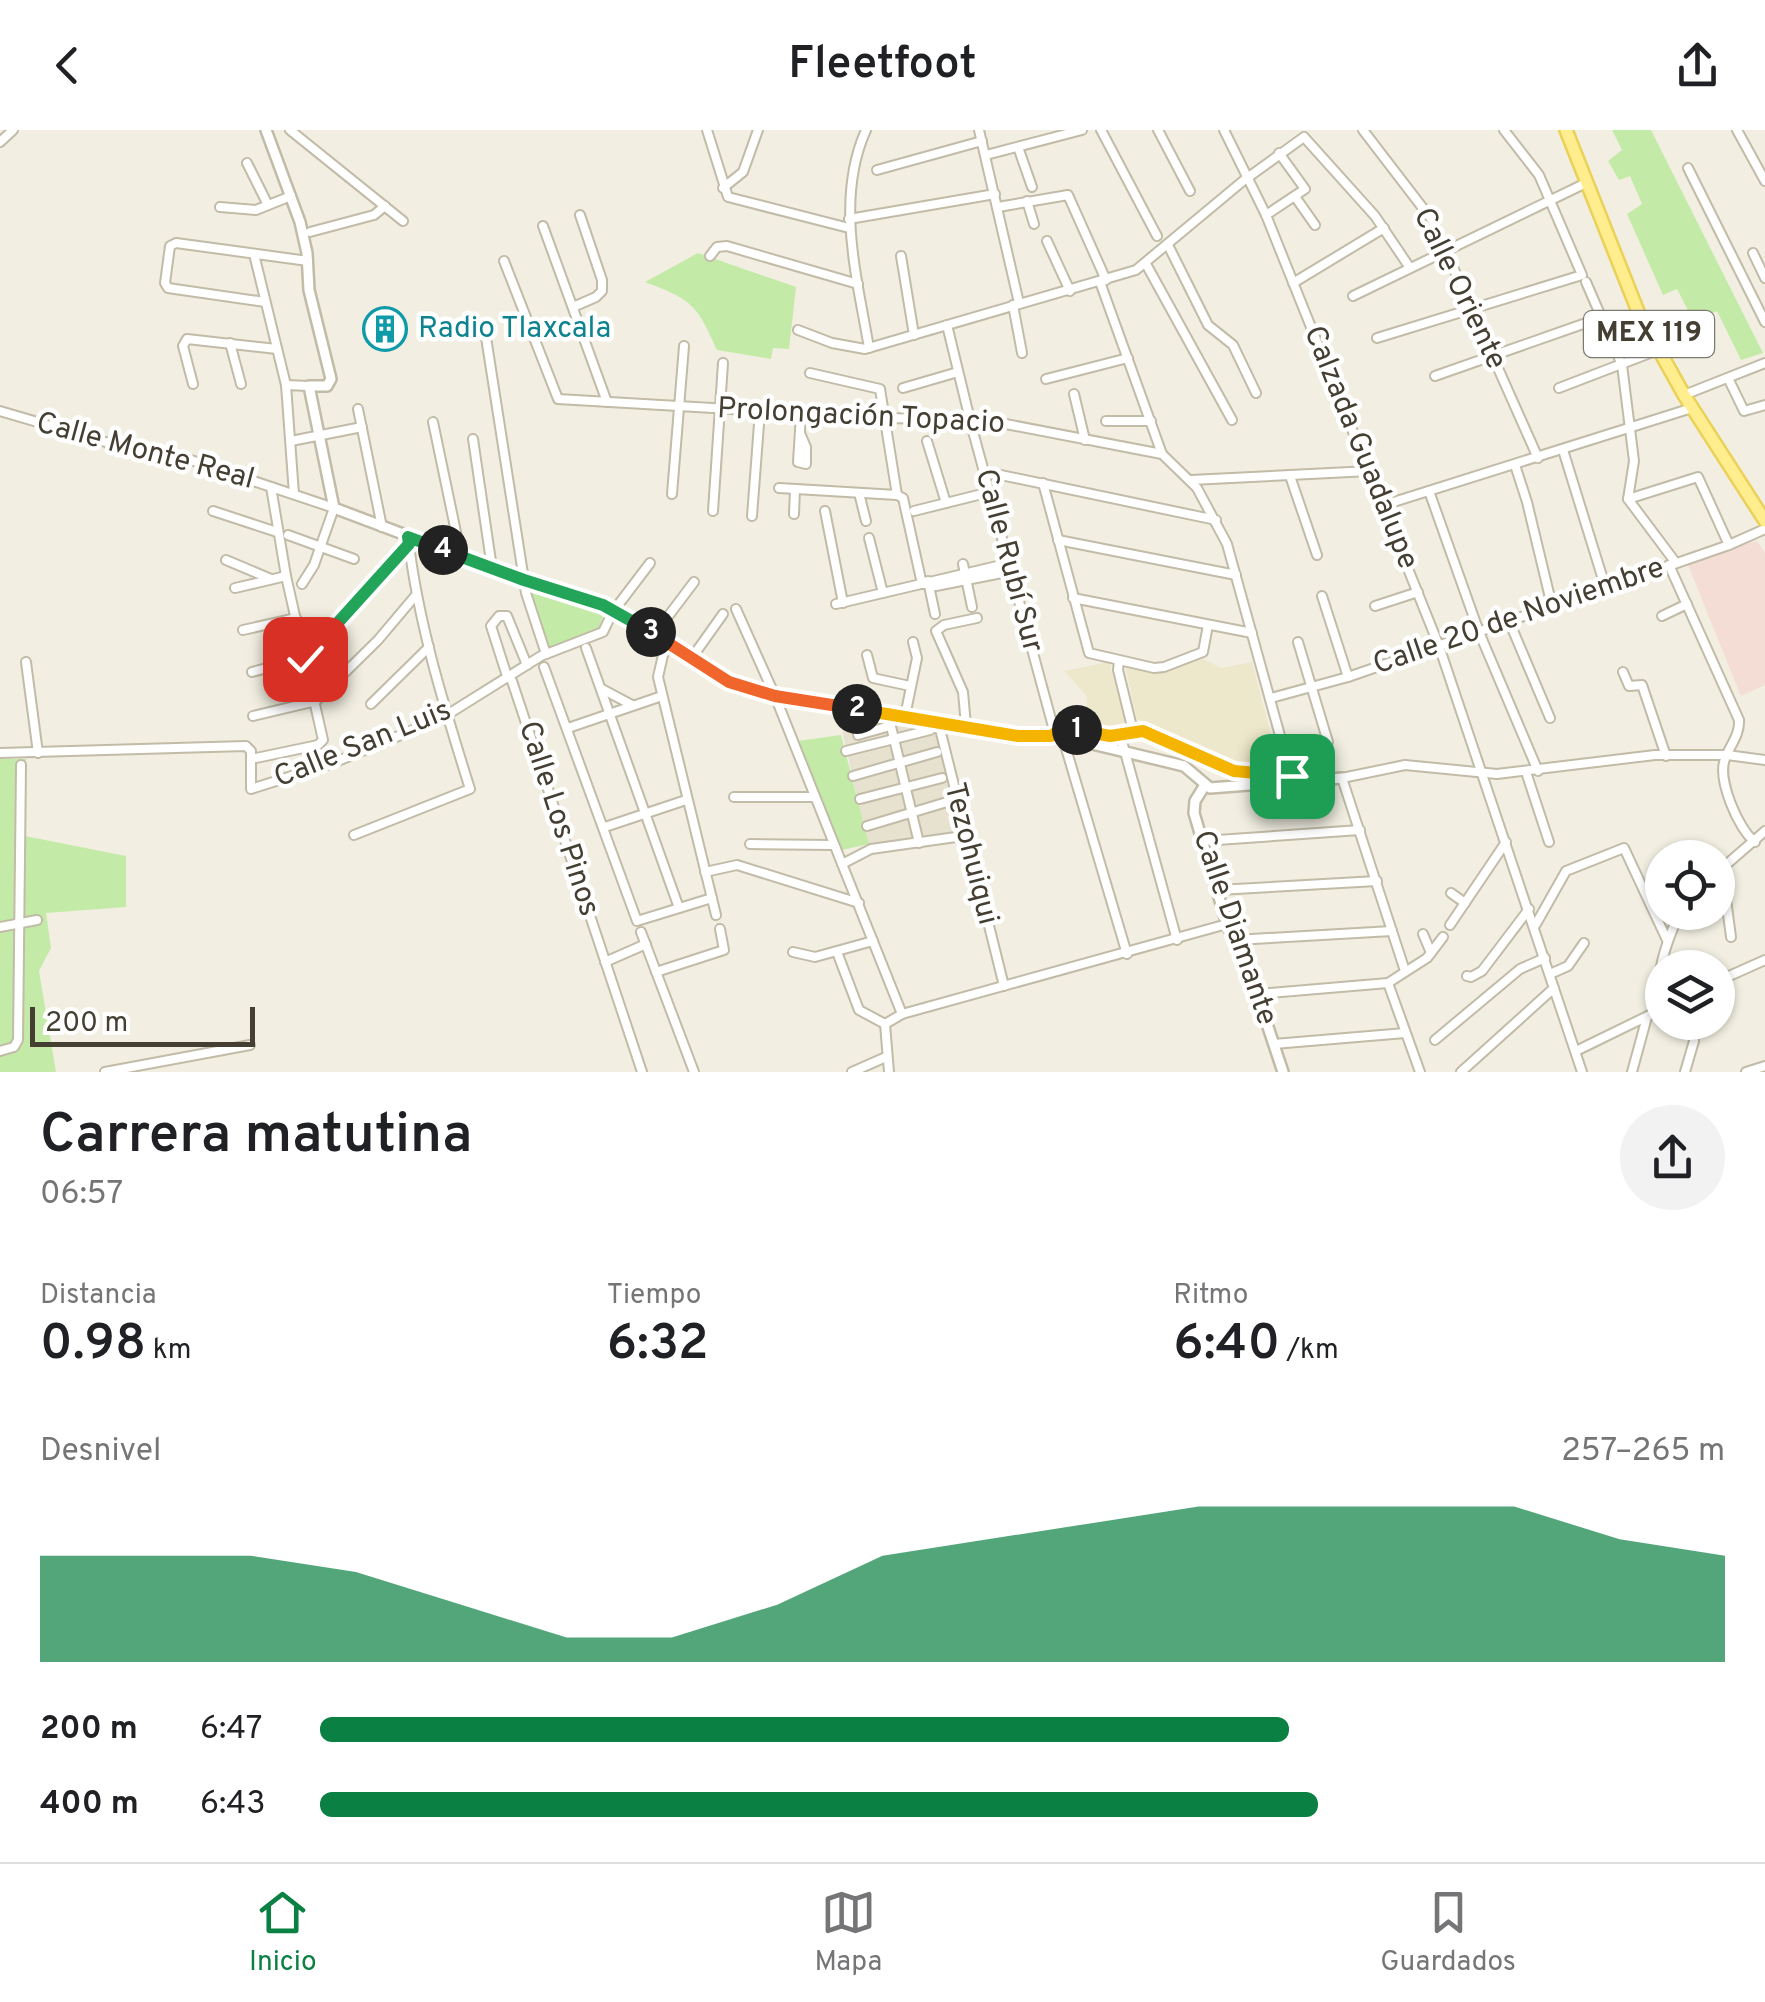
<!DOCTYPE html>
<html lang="es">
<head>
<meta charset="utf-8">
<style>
	body { margin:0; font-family:Overpass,sans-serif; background:#f2f2f2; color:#202124; height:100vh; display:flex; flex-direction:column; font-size:38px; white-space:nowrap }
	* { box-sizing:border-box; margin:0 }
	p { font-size:32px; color:#757577 }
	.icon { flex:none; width:55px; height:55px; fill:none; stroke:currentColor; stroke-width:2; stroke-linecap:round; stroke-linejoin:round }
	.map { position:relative; height:942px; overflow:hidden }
	.panel { display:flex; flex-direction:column; background:#fff; flex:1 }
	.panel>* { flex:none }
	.tools { position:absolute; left:1645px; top:710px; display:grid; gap:20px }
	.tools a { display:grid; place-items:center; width:90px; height:90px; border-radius:50%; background:#fff; box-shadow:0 2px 8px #0004; font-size:50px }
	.scale { position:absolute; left:30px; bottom:25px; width:225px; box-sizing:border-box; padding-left:10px; border:5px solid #443f32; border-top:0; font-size:28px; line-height:35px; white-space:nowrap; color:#443f32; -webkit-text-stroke:8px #fff; paint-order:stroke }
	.pin { position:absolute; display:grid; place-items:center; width:85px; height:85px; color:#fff; margin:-42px; border-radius:20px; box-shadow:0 5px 15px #0006 }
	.km { position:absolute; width:50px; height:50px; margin:-25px; border-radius:50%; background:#222; color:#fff; font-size:28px; line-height:50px; text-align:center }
	.round { display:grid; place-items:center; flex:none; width:105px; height:105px; border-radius:52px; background:#f2f2f2 }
	.head { display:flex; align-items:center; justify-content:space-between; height:170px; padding:0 40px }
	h1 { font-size:55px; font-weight:600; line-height:75px }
	.figures { display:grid; grid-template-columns:repeat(3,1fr); gap:15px; height:170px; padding:10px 40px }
	.figures div { display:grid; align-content:center }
	.figures b { font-size:50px; font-weight:600 }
	.figures small { font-size:28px; font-weight:400 }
	.figures p { font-size:28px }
	.chart { height:280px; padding:20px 40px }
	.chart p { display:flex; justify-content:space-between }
	.chart svg { width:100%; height:180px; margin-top:10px; fill:#0b8043; opacity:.7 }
	ul { padding:0 40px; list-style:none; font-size:32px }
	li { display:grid; grid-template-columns:160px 120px 1fr; align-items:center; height:75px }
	li i { height:25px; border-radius:12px; background:#0b8043 }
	header { display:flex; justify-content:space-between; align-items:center; height:130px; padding:0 40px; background:#fff; font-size:45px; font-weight:600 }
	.dock { display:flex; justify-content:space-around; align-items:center; height:140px; border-top:2px solid #e0e0e0; background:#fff; font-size:28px; color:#757577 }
	.dock a { display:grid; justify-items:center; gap:5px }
	.dock .current { color:#0b8043 }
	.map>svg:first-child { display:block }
</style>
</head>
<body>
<header><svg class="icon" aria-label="back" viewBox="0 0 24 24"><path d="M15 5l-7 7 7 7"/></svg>Fleetfoot<svg class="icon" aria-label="share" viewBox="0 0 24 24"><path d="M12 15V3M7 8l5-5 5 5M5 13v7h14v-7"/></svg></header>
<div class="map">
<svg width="1765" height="942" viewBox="0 0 1765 942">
	<rect width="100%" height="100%" fill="#f2efe2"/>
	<polygon fill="#e7e2d0" points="846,582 935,594 961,706 870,725 843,604"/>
	<g fill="#ede7cb">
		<polygon points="1199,527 1221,538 1252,532 1278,632 1234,632 1137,589 1125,535 1148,542"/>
		<polygon points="1109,532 1125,592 1098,599 1086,590 1087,566 1064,541"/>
	</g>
	<polygon fill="#f4ddd4" points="1757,411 1765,423 1765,555 1741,566 1686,430"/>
	<g fill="#c4eaa8">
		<polygon points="1612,0 1651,0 1763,223 1741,230 1717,181 1694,192 1677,159 1663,165 1627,84 1642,74 1630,46 1619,50 1608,31 1622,20"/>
		<path d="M698,123L796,157L789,219L773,218L771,229L717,220C697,175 693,170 645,152Z"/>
		<polygon points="529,462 543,463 604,482 599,499 548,518"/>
		<polygon points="841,605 869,714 842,720 798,611"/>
		<polygon points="0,629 26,629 25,706 126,726 126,777 46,783 51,818 39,841 56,942 0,942"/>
	</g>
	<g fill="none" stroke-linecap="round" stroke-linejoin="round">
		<g stroke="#c1bba7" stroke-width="12">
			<g id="minor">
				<polyline points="290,0 403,91"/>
				<polyline points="707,0 728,67 849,98"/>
				<path d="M866,0C835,69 857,147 869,218"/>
				<polyline points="979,0 1019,173"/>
				<polyline points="1101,0 1157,106"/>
				<polyline points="1158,0 1190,61"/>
				<polyline points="1224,0 1266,85 1439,516 1582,942"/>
				<polyline points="1363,0 1432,90 1538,328"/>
				<polyline points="1737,0 1765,51"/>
				<polyline points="0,12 13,0"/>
				<polyline points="1018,17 1032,57"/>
				<polyline points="986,25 1082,0"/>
				<polyline points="247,33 268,75"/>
				<polyline points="1688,38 1765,192"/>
				<polyline points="877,40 982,11"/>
				<polyline points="723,58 743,42 758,0"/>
				<polyline points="1296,68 1315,95"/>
				<polyline points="1027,71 1034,94"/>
				<polyline points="220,77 256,80 291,66"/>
				<polyline points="998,77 1068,65 1106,150"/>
				<polyline points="1266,85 1305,59 1279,23"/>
				<polyline points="849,89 995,64"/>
				<polyline points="543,96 607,272"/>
				<polyline points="310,102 374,85 385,76"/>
				<polyline points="1047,111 1070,161"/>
				<polyline points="1168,115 1208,195 1233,215 1256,263"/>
				<polyline points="1753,123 1765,148"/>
				<polyline points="254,124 286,255"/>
				<polyline points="710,126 717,117 727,116 858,154"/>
				<polyline points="901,126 914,205"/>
				<polyline points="504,131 558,269 883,288 985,290 1162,324 1197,358 1227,414 1292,649"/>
				<polyline points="1146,134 1232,290"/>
				<polyline points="1100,152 1162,324"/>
				<polyline points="1586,152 1622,235 1634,331 1628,369 1676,433"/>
				<polyline points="1293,153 1384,98"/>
				<polyline points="1353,166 1586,53"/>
				<polyline points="265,172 168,158 165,153 170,116 176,113 308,131"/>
				<polyline points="1013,175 1022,223"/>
				<polyline points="573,177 596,167 602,161 602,150 580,85"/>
				<polyline points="947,195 971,294 1052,593 1065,615 1127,824"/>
				<polyline points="798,200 832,213 865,219 1136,140 1243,51 1304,7 1375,86 1410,138"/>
				<polyline points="485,201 526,463 546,524"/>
				<polyline points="1377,208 1582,145 1539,45 1504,0"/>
				<polyline points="230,213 241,254"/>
				<polyline points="810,243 880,259 897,365 903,368 922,454"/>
				<polyline points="1435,246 1603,187"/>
				<polyline points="1728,248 1744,281 1765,275"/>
				<polyline points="1046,249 1128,228"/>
				<polyline points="193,254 183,216 187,209 277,219"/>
				<polyline points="903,258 958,242"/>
				<polyline points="1559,258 1658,220"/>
				<polyline points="1074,264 1085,310"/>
				<polyline points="1684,265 1765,233"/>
				<polyline points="358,279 382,397"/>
				<polyline points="0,281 143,323 179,326 334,378 314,435 302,454"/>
				<polyline points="1106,291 1151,291"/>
				<polyline points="433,292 461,426"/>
				<polyline points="800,303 806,317 806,334 798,332 801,284"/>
				<polyline points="473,309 492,438"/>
				<polyline points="291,311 362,297"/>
				<polyline points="927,311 946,373"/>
				<polyline points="1563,320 1605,456"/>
				<polyline points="1515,335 1527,372 1552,476"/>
				<polyline points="985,345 996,344 1216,390"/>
				<polyline points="1290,346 1317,425"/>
				<polyline points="1191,350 1370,341"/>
				<polyline points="1043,353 1089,523 1154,538 1164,537 1203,522 1208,495"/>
				<polyline points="779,358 897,365"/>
				<polyline points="1429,361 1479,502 1538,641"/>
				<polyline points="859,363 866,391"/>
				<polyline points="294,364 286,255 309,256"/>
				<polyline points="672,364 684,216"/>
				<polyline points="1628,369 1698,347 1729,415"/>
				<polyline points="1384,375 1692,278"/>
				<polyline points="213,381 277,402"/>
				<polyline points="713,381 723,233"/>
				<polyline points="825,381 843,473"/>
				<polyline points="914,381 990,362"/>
				<polyline points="794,384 795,359"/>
				<polyline points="752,386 760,281"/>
				<polyline points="288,405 354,429"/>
				<polyline points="869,408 883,463"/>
				<polyline points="1058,410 1236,445"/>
				<polyline points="226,430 271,449"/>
				<polyline points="963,434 972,477"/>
				<path d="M1669,435L1739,590C1740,605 1730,615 1725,629C1717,649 1738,699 1755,712"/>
				<polyline points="928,451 935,484"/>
				<polyline points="925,454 936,456 1012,441"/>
				<polyline points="235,458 286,446"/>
				<polyline points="1322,466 1348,547"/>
				<polyline points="1073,468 1252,503"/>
				<polyline points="836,474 1010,433"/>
				<polyline points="1375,476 1418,462"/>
				<polyline points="736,479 775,566 902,884"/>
				<polyline points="1662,486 1687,474"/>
				<polyline points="1509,491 1550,588"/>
				<polyline points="243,500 296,488"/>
				<polyline points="654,505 694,452"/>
				<polyline points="1298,512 1328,612"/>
				<polyline points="669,516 663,525 658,547 716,785"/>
				<polyline points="586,518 679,778"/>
				<polyline points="867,525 873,548 910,556"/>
				<polyline points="691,529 723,484"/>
				<polyline points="1119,531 1118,540 1133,601"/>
				<polyline points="26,532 38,623"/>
				<polyline points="527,535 507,486 499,486 491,496 506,543 512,551 642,942"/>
				<polyline points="544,537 637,791 712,768"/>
				<polyline points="252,542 308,527 409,414"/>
				<polyline points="1623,542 1629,556 1642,555 1666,626"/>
				<polyline points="602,559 632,575"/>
				<polyline points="1271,568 1348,547 1729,415 1765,399"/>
				<polyline points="371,574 429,517"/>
				<polyline points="888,584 919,713"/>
				<polyline points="253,586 316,571 378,510 416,465"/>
				<polyline points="905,586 917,528 913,512"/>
				<polyline points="938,591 1004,856"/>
				<polyline points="966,596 963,562 936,501 944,495 977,488"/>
				<polyline points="568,598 662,566"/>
				<polyline points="1120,604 1177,810"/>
				<polyline points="858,605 890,596"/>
				<polyline points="846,621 930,600"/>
				<polyline points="0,623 246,616 251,621 251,659 333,633 442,588 541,526 603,502 612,483 650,433"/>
				<polyline points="256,628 318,615 323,610 286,446 271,357"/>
				<polyline points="1526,642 1549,712"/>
				<polyline points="853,646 937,622"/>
				<polyline points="734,667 814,667"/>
				<polyline points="860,669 942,648"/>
				<polyline points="867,696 947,672"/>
				<polyline points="605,697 686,670"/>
				<path d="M354,705L470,659C444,576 418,493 408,407"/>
				<polyline points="1203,711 1360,700"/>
				<polyline points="750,714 833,715"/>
				<polyline points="842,734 871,719 956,707"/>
				<polyline points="1722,739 1731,807"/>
				<polyline points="1720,740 1765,701"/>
				<polyline points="705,742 737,735 859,773"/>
				<polyline points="1218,760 1377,751"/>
				<polyline points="1451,763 1465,773"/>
				<polyline points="1536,794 1566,741 1624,718 1667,810"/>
				<polyline points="1450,795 1506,712"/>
				<polyline points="0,797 37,790"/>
				<polyline points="641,802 694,942"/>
				<polyline points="1423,804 1431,823"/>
				<polyline points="1235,810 1392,801"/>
				<polyline points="793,822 815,827 873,811"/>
				<polyline points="837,822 859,880 885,894"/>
				<polyline points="605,832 646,814"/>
				<polyline points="1405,841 1342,648 1405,635 1497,644 1655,625 1727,625 1765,630"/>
				<polyline points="656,842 724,820 720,799"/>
				<polyline points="1550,844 1568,836 1584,813"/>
				<polyline points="1467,846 1471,847 1482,841 1529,779"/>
				<polyline points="1718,851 1765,830"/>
				<polyline points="1388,853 1420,942"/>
				<polyline points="1257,864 1388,853 1427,828 1443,807"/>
				<path d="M1659,881C1655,844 1665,815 1680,782"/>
				<polyline points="885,894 902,884 1227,794"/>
				<polyline points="885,894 889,942"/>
				<polyline points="1435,910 1520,839 1545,828"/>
				<polyline points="1274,914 1405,903"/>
				<polyline points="0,921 14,917 18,910 21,635"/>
				<polyline points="1576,921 1662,879"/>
				<polyline points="105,942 250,915"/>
				<polyline points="852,942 886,927"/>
				<polyline points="1461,942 1554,858"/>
				<polyline points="1632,942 1647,887"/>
				<polyline points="1685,942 1694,911"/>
				<polyline points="1746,942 1765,936"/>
			</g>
		</g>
		<g stroke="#c1bba7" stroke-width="14">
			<g id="tertiary">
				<polyline points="266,0 300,92 307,123 309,160 331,249 327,256 309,256 334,378 525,450 611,478 717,547 769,565 996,603 1059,606 1184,636 1210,658 1342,648"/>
				<polyline points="1051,606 1067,598 1110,605 1143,601 1234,641 1278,643 1300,650"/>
				<polyline points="1205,655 1195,671 1194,683 1227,794 1257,864 1283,942"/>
			</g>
		</g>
		<g stroke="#ead158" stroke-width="16">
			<polyline id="primary" points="1566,0 1639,184 1684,265 1765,391"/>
		</g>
		<use href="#minor" stroke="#fff" stroke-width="8"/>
		<use href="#tertiary" stroke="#fff" stroke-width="9"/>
		<use href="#primary" stroke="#ffed8e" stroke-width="11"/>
	</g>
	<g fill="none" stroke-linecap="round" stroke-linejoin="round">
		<g stroke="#fff" stroke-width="20">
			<polyline id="split-1" points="1077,600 1110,606 1143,601 1234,641 1292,646"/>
		</g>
		<g stroke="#fff" stroke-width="20">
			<polyline id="split-2" points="857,579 1018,606 1051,606 1063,598 1077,600"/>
		</g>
		<g stroke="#fff" stroke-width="20">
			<polyline id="split-3" points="651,502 729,552 775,566 857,579"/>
		</g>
		<g stroke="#fff" stroke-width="20">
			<polyline id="split-4" points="443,420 524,450 603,475 651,502"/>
		</g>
		<g stroke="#fff" stroke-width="20">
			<polyline id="split-5" points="305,529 409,414 408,407 443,420"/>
		</g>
		<use href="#split-1" stroke="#f5b400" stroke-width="12"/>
		<use href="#split-2" stroke="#f5b400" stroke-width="12"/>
		<use href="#split-3" stroke="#f0652b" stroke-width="12"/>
		<use href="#split-4" stroke="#22a559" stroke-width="12"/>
		<use href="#split-5" stroke="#22a559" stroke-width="12"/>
	</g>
	<defs>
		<g id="building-ring" transform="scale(2.25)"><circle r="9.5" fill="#fff" stroke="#0f9aa8" stroke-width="1.5"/><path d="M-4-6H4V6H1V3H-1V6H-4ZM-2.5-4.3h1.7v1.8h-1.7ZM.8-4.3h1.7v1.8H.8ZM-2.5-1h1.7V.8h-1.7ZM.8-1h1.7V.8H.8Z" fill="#0f9aa8"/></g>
	</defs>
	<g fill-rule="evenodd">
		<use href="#building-ring" x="385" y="199"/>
	</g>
	<g text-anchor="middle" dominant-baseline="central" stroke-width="9" stroke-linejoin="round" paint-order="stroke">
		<rect fill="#fff" stroke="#7c7970" stroke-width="2.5" x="1584" y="181" width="130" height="46" rx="8"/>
		<g font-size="28" font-weight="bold" fill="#443f32">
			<text x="1649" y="204">MEX 119</text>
		</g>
		<g font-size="30" fill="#443f32" stroke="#fff">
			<text transform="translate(1459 159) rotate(64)">Calle Oriente</text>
			<text transform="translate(861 287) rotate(3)">Prolongación Topacio</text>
			<text transform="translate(1360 318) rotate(68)">Calzada Guadalupe</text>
			<text transform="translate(145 322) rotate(15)">Calle Monte Real</text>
			<text transform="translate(1008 431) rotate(75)">Calle Rubí Sur</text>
			<text transform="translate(1519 487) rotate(-19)">Calle 20 de Noviembre</text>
			<text transform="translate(363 615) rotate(-22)">Calle San Luis</text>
			<text transform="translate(558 689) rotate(72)">Calle Los Pinos</text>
			<text transform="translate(970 724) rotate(76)">Tezohuiqui</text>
			<text transform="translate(1234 798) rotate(71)">Calle Diamante</text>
		</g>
		<g font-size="30" fill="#0d838f" stroke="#fff" text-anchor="start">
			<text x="418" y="199">Radio Tlaxcala</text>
		</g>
	</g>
</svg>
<div class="tools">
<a><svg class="icon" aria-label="locate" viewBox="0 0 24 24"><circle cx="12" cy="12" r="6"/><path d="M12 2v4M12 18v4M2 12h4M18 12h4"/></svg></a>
<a><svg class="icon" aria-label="layers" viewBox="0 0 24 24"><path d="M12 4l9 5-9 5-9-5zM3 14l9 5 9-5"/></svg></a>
</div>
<div class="scale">200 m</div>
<div class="pin" style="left:1292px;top:646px;background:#1e9e55"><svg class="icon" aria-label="arrive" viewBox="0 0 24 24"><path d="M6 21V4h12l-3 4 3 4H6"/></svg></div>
<div class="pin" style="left:305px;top:529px;background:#d93025"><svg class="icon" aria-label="check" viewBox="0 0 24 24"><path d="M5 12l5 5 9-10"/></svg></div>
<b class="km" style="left:1077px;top:600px">1</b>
<b class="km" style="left:857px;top:579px">2</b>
<b class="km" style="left:651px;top:502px">3</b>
<b class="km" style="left:443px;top:420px">4</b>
</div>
<section class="panel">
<div class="head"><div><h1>Carrera matutina</h1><p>06:57</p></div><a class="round"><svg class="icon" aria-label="share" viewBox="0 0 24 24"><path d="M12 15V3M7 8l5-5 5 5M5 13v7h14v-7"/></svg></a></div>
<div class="figures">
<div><p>Distancia</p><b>0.98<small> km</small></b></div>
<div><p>Tiempo</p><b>6:32</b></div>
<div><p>Ritmo</p><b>6:40<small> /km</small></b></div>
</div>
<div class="chart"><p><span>Desnivel</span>257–265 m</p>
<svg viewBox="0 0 160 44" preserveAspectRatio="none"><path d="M0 44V18L10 18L20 18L30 22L40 30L50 38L60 38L70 30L80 18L90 14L100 10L110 6L120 6L130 6L140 6L150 14L160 18V44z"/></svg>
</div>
<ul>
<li><b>200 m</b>6:47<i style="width:69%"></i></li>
<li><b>400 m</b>6:43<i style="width:71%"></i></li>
</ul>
</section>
<nav class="dock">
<a class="current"><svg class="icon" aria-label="home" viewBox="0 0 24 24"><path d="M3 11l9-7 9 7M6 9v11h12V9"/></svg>Inicio</a>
<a><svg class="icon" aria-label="map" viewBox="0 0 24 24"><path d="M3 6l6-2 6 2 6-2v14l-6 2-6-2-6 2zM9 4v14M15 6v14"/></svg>Mapa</a>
<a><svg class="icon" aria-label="saved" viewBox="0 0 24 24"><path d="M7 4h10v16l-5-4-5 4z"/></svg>Guardados</a>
</nav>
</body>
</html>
